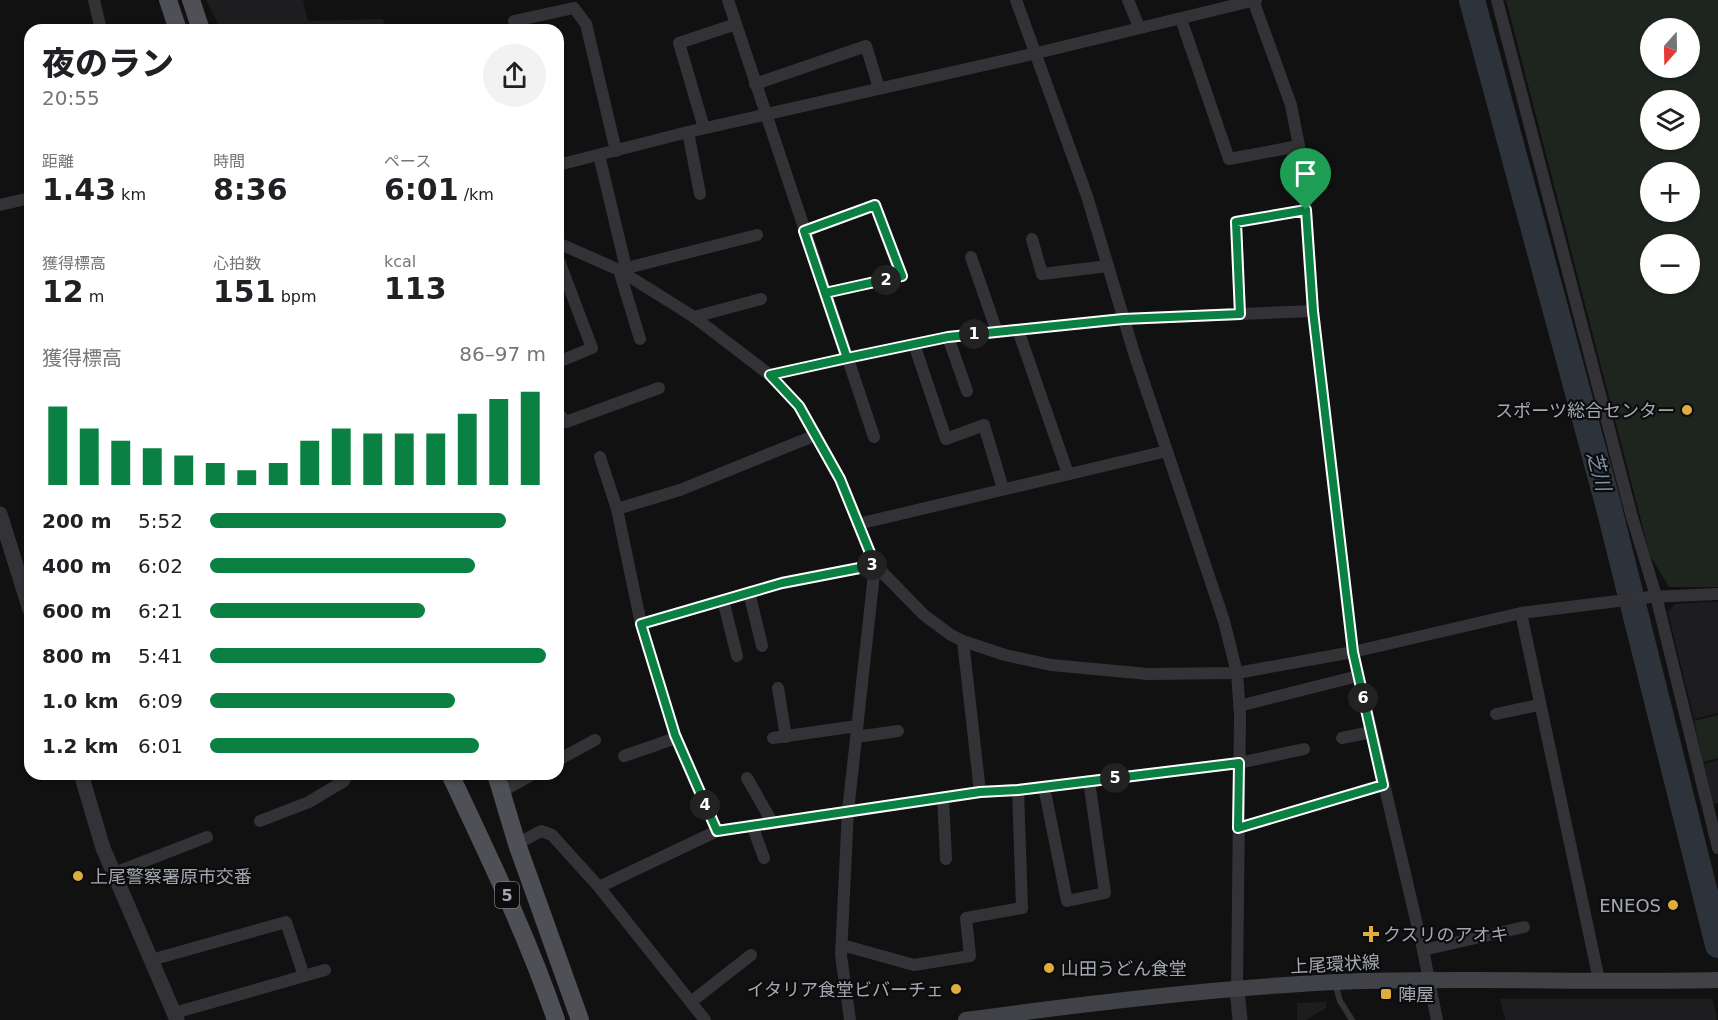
<!DOCTYPE html>
<html lang="ja">
<head>
<meta charset="utf-8">
<style>
	body { margin:0; font-family:"DejaVu Sans","Noto Sans JP",sans-serif; background:#f2f2f2; color:#202124; height:100vh; display:flex; flex-direction:column; font-size:22px; white-space:nowrap }
	* { box-sizing:border-box; margin:0 }
	p { font-size:20px; color:#757577 }
	.icon { flex:none; width:33px; height:33px; fill:none; stroke:currentColor; stroke-width:2; stroke-linecap:round; stroke-linejoin:round }
	.map { position:relative; flex:1; overflow:hidden }
	.side { position:absolute; left:24px; top:24px; width:540px; height:756px; display:flex; flex-direction:column; background:#fff; border-radius:18px; box-shadow:0 2px 4px #0004 }
	.side>* { flex:none }
	.needle { width:39px; rotate:200deg }
	.fabs { position:absolute; left:1640px; top:18px; display:grid; gap:12px }
	.fabs a { display:grid; place-items:center; width:60px; height:60px; border-radius:50%; background:#fff; box-shadow:0 2px 4px #0004; font-size:30px }
	.pin { position:absolute; display:grid; place-items:center; width:51px; height:51px; color:#fff; margin:-62px -26px; border-radius:50% 50% 50% 0; rotate:-45deg; box-shadow:0 0 6px #0007 }
	.pin .icon { rotate:45deg }
	.km { position:absolute; width:30px; height:30px; margin:-15px; border-radius:50%; background:#222; color:#fff; font-size:16px; line-height:30px; text-align:center }
	.round { display:grid; place-items:center; flex:none; width:63px; height:63px; border-radius:32px; background:#f2f2f2 }
	.summary { display:flex; align-items:center; justify-content:space-between; height:102px; padding:0 18px }
	h1 { font-size:33px; font-weight:800; line-height:45px }
	.stats { display:grid; grid-template-columns:repeat(3,1fr); gap:9px; height:102px; padding:6px 18px }
	.stats div { display:grid; align-content:center }
	.stats b { font-size:30px; font-weight:800 }
	.stats small { font-size:16px; font-weight:400 }
	.stats p { font-size:16px }
	.chart { height:168px; padding:12px 18px }
	.chart p { display:flex; justify-content:space-between }
	.chart svg { width:100%; height:108px; margin-top:6px; stroke:#0b8043; stroke-width:6 }
	ul { padding:0 18px; list-style:none; font-size:20px }
	li { display:grid; grid-template-columns:96px 72px 1fr; align-items:center; height:45px }
	li i { height:15px; border-radius:8px; background:#0b8043 }
	.map>svg:first-child { display:block }
</style>
</head>
<body>
<div class="map">
<svg width="1718" height="1020" viewBox="0 0 1718 1020">
	<rect width="100%" height="100%" fill="#111112"/>
	<g fill="#1d1d1f">
		<polygon points="206,0 303,0 308,21 383,19 385,30 221,30"/>
		<polygon points="1705,602 1718,602 1718,713 1694,719 1668,613 1675,604"/>
		<polygon points="1718,760 1718,803 1713,804 1703,764"/>
		<polygon points="1500,999 1713,999 1717,1020 1505,1020"/>
		<polygon points="1326,1002 1326,1008 1306,1020 1297,1020 1297,1003"/>
	</g>
	<g fill="#1e251f" fill-rule="evenodd">
		<path d="M1506,0H1718V587H1669L1650,555ZM1650,28H1689V68H1650ZM1650,100H1689V140H1650ZM1689,172V212H1650V172ZM1650,244H1689V284H1650Z"/>
		<polygon points="1718,715 1718,758 1703,762 1694,721"/>
	</g>
	<g fill="none" stroke-linecap="round" stroke-linejoin="round">
		<polyline stroke="#2c333a" stroke-width="26" points="1472,0 1608,504 1718,945"/>
		<polyline stroke="#333337" stroke-width="6" points="1335,983 1340,1001 1352,1020"/>
		<g stroke="#333337" stroke-width="12">
			<polyline points="94,0 101,30"/>
			<polyline points="728,0 874,437"/>
			<polyline points="1016,0 1087,196 1134,353 1224,621 1237,673 1240,715 1237,989"/>
			<polyline points="1128,0 1139,27"/>
			<polyline points="1253,0 1291,105 1299,146 1304,183 1313,311 1353,652 1423,950 1437,1020"/>
			<polyline points="1497,0 1632,517 1656,596 1718,848"/>
			<polyline points="1181,19 1229,159 1299,146"/>
			<polyline points="516,30 514,21 574,8 586,24 616,151"/>
			<polyline points="755,84 866,46 879,88"/>
			<polyline points="704,128 679,43 736,24"/>
			<polyline points="688,132 700,194"/>
			<polyline points="599,155 626,268"/>
			<polyline points="558,165 688,132 1037,53 1256,0"/>
			<polyline points="0,205 30,198"/>
			<polyline points="805,231 875,205 901,276 826,293"/>
			<polyline points="1032,239 1042,274 1108,266"/>
			<polyline points="558,243 619,270 694,317 770,375 799,406 840,479 875,565 924,615 951,635 963,641 1005,655 1051,665 1148,674 1237,673 1353,652 1521,613 1650,597 1718,594"/>
			<polyline points="971,257 997,332"/>
			<polyline points="558,258 592,348 558,362"/>
			<polyline points="1240,314 1236,222 1306,210"/>
			<polyline points="694,317 761,299"/>
			<polyline points="1018,330 1068,474"/>
			<polyline points="948,337 967,391"/>
			<polyline points="640,339 619,270 757,235"/>
			<polyline points="914,344 946,439 984,425 1003,489"/>
			<polyline points="770,375 948,337 1123,319 1313,311"/>
			<polyline points="558,413 566,422 659,388"/>
			<polyline points="600,457 617,509 680,490 816,435"/>
			<polyline points="617,509 641,624"/>
			<polyline points="858,524 1167,451"/>
			<polyline points="749,592 762,646"/>
			<polyline points="723,600 737,656"/>
			<polyline points="1521,613 1599,980"/>
			<polyline points="963,641 980,792"/>
			<polyline points="778,688 786,737"/>
			<polyline points="1239,706 1358,676"/>
			<polyline points="1496,714 1539,705"/>
			<polyline points="856,737 898,731"/>
			<polyline points="773,738 857,726"/>
			<polyline points="1342,738 1371,732"/>
			<polyline points="624,756 676,738"/>
			<polyline points="558,760 595,740"/>
			<polyline points="747,778 772,822"/>
			<polyline points="1044,787 1067,901 1105,893 1089,781"/>
			<polyline points="501,792 533,774"/>
			<polyline points="943,797 946,859"/>
			<polyline points="260,821 309,802 344,781 346,774"/>
			<polyline points="752,825 764,858"/>
			<polyline points="1238,828 1383,785"/>
			<polyline points="717,831 675,735 641,624 782,583 875,565"/>
			<polyline points="517,844 541,831 552,835 599,887 705,1020"/>
			<polyline points="114,873 207,837"/>
			<polyline points="599,887 717,831 980,792 1018,790 1239,763 1304,749"/>
			<polyline points="842,945 914,965 970,956 966,918 1022,908 1018,790"/>
			<polyline points="1423,950 1524,927"/>
			<polyline points="151,960 286,922 304,976"/>
			<polyline points="691,1002 751,955"/>
			<polyline points="174,1013 325,970"/>
			<polyline points="850,1020 841,955 848,811 875,565"/>
		</g>
		<g stroke="#333337" stroke-width="15">
			<polyline points="0,514 30,610"/>
			<polyline points="81,774 103,848 177,1020"/>
			<polyline points="1237,989 1240,1020"/>
		</g>
		<path stroke="#414247" stroke-width="16" d="M966,1020C1088,1003 1212,988 1336,982C1463,977 1591,983 1718,980"/>
		<g stroke="#4f5056" stroke-width="18">
			<polyline points="168,0 178,30"/>
			<polyline points="191,0 201,30"/>
			<path d="M450,774C488,855 527,935 556,1020"/>
			<polyline points="496,774 517,844 580,1020"/>
		</g>
	</g>
	<g fill="none" stroke-linecap="round" stroke-linejoin="round">
		<g stroke="#fff" stroke-width="12">
			<polyline id="route" points="1306,210 1236,222 1240,314 1123,319 948,337 847,358 804,231 875,205 902,276 825,293 847,358 770,375 799,406 840,479 875,565 782,583 641,624 675,735 717,831 980,792 1018,790 1239,763 1238,828 1383,785 1353,652 1313,311 1306,210"/>
		</g>
		<use href="#route" stroke="#0b8043" stroke-width="8"/>
	</g>
	<g fill="#dead3d" stroke="#0c0c0d" stroke-width="2">
		<circle cx="1687" cy="410" r="6"/>
		<circle cx="78" cy="876" r="6"/>
		<circle cx="1673" cy="905" r="6"/>
		<path d="M1368 925h6v6h6v6h-6v6h-6v-6h-6v-6h6z"/>
		<circle cx="1049" cy="968" r="6"/>
		<circle cx="956" cy="989" r="6"/>
		<rect x="1380" y="988" width="12" height="12" rx="3"/>
	</g>
	<g text-anchor="middle" dominant-baseline="central" stroke-width="4.5" stroke-linejoin="round" paint-order="stroke">
		<rect fill="#0c0c0d" stroke="#767980" stroke-width="1.5" x="495" y="882" width="24" height="26" rx="4.5"/>
		<g font-size="16" font-weight="bold" fill="#a4a8b2">
			<text x="507" y="895">5</text>
		</g>
		<g font-size="18" fill="#a4a8b2" stroke="#0c0c0d" text-anchor="start">
			<text x="1675" y="410" text-anchor="end">スポーツ総合センター</text>
			<text x="90" y="876">上尾警察署原市交番</text>
			<text x="1661" y="905" text-anchor="end">ENEOS</text>
			<text x="1383" y="934">クスリのアオキ</text>
			<text x="1061" y="968">山田うどん食堂</text>
			<text x="944" y="989" text-anchor="end">イタリア食堂ビバーチェ</text>
			<text x="1398" y="994">陣屋</text>
		</g>
		<g font-size="18" fill="#a4a8b2" stroke="#0c0c0d">
			<text transform="translate(1335 964) rotate(-3)">上尾環状線</text>
		</g>
		<g font-size="20" font-style="italic" fill="#7e94aa" stroke="#0c0c0d">
			<text transform="translate(1599 471) rotate(75)">芝川</text>
		</g>
	</g>
</svg>
<div class="fabs">
<a><svg class="needle" viewBox="-14 -14 28 28"><path d="M0-13l5 13h-10z" fill="#e53935"/><path d="M0 13l5-13h-10z" fill="#757577"/></svg></a>
<a><svg class="icon" aria-label="layers" viewBox="0 0 24 24"><path d="M12 4l9 5-9 5-9-5zM3 14l9 5 9-5"/></svg></a>
<a>+</a>
<a>−</a>
</div>
<div class="pin" style="left:1306px;top:210px;background:#1e9e55"><svg class="icon" aria-label="arrive" viewBox="0 0 24 24"><path d="M6 21V4h12l-3 4 3 4H6"/></svg></div>
<b class="km" style="left:974px;top:334px">1</b>
<b class="km" style="left:886px;top:280px">2</b>
<b class="km" style="left:872px;top:565px">3</b>
<b class="km" style="left:705px;top:805px">4</b>
<b class="km" style="left:1115px;top:778px">5</b>
<b class="km" style="left:1363px;top:698px">6</b>
<section class="side">
<div class="summary"><div><h1>夜のラン</h1><p>20:55</p></div><a class="round"><svg class="icon" aria-label="share" viewBox="0 0 24 24"><path d="M12 15V3M7 8l5-5 5 5M5 13v7h14v-7"/></svg></a></div>
<div class="stats">
<div><p>距離</p><b>1.43<small> km</small></b></div>
<div><p>時間</p><b>8:36</b></div>
<div><p>ペース</p><b>6:01<small> /km</small></b></div>
</div>
<div class="stats">
<div><p>獲得標高</p><b>12<small> m</small></b></div>
<div><p>心拍数</p><b>151<small> bpm</small></b></div>
<div><p>kcal</p><b>113</b></div>
</div>
<div class="chart"><p><span>獲得標高</span>86–97 m</p>
<svg viewBox="0 0 160 44" preserveAspectRatio="none"><path d="M5 44V12M15 44V21M25 44V26M35 44V29M45 44V32M55 44V35M65 44V38M75 44V35M85 44V26M95 44V21M105 44V23M115 44V23M125 44V23M135 44V15M145 44V9M155 44V6"/></svg>
</div>
<ul>
<li><b>200 m</b>5:52<i style="width:88%"></i></li>
<li><b>400 m</b>6:02<i style="width:79%"></i></li>
<li><b>600 m</b>6:21<i style="width:64%"></i></li>
<li><b>800 m</b>5:41<i style="width:100%"></i></li>
<li><b>1.0 km</b>6:09<i style="width:73%"></i></li>
<li><b>1.2 km</b>6:01<i style="width:80%"></i></li>
</ul>
</section>
</div>
</body>
</html>
